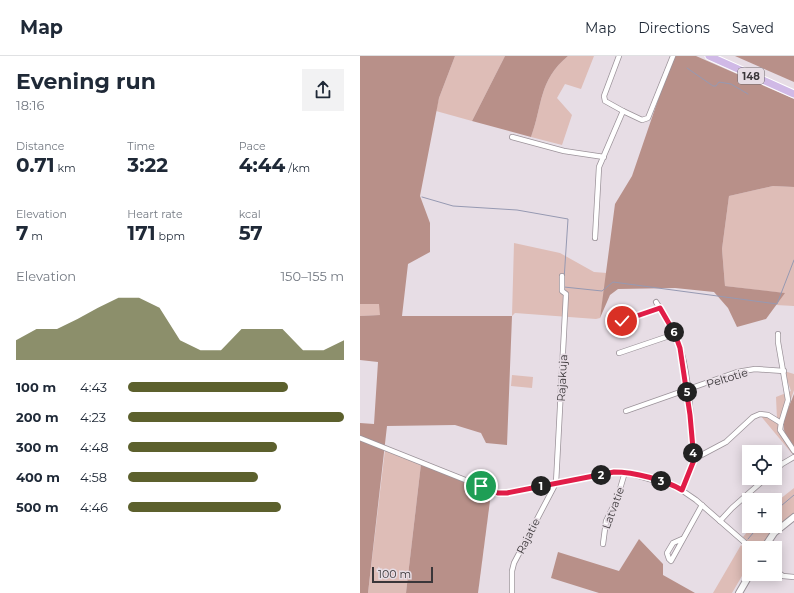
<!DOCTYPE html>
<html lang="en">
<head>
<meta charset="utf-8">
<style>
	body { margin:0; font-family:Montserrat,sans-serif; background:#f2f2f3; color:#1f2937; height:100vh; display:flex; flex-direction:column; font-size:15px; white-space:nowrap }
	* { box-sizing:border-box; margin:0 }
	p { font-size:13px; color:#747a83 }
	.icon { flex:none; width:22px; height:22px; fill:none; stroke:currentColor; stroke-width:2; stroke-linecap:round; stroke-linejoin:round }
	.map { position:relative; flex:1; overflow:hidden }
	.side { display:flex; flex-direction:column; background:#fff; width:360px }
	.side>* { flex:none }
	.tools { position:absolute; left:382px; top:389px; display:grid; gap:8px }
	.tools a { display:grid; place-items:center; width:40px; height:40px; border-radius:0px; background:#fff; box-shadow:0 2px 10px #0003; font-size:20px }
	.scale { position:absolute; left:12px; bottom:10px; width:61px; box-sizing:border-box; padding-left:4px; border:2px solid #3a3639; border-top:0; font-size:11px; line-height:14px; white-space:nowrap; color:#3a3639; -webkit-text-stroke:3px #e7dde5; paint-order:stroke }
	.pin { position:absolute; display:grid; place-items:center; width:34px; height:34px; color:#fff; margin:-17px; border:2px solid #fff; border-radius:50%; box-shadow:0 1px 4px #0007 }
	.km { position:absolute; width:20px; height:20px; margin:-10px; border-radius:50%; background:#222; color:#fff; font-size:11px; line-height:20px; text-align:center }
	.round { display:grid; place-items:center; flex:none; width:42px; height:42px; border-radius:0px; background:#f2f2f3 }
	.head { display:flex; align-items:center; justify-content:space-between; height:68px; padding:0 16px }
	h1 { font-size:22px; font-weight:700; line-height:30px }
	.metrics { display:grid; grid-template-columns:repeat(3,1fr); gap:6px; height:68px; padding:4px 16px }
	.metrics div { display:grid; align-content:center }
	.metrics b { font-size:20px; font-weight:700 }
	.metrics small { font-size:11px; font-weight:400 }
	.metrics p { font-size:11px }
	.chart { height:112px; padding:8px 16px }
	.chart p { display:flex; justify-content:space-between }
	.chart svg { width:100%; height:72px; margin-top:4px; fill:#5c602d; opacity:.7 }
	ul { padding:0 16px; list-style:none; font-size:13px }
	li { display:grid; grid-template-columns:64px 48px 1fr; align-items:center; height:30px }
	li i { height:10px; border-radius:5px; background:#5c602d }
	header { display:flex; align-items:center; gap:24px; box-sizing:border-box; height:56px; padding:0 20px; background:#fff; border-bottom:1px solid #e0e1e3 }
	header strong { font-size:19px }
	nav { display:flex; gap:22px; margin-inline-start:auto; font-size:14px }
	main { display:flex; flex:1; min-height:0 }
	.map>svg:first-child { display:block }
</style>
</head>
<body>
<header>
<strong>Map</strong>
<nav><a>Map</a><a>Directions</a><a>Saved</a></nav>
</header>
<main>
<section class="side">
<div class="head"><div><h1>Evening run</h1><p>18:16</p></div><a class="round"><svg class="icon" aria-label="share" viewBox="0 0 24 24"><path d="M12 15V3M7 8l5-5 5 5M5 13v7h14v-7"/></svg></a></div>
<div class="metrics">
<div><p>Distance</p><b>0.71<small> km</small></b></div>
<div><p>Time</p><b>3:22</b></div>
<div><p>Pace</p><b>4:44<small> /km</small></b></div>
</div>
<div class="metrics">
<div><p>Elevation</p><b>7<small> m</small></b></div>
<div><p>Heart rate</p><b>171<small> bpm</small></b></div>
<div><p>kcal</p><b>57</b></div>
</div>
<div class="chart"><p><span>Elevation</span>150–155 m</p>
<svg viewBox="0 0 160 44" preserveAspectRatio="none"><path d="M0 44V32L10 25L20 25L30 19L40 12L50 6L60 6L70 12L80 32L90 38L100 38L110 25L120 25L130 25L140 38L150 38L160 32V44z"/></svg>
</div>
<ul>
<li><b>100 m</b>4:43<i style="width:74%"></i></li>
<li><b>200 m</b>4:23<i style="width:100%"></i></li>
<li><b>300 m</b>4:48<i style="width:69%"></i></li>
<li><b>400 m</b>4:58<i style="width:60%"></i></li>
<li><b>500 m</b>4:46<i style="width:71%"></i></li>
</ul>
</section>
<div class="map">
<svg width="434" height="537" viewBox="0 0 434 537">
	<rect width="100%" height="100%" fill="#e7dde5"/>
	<g fill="#debdb7">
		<polygon points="95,0 145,0 112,65 76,55 79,42"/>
		<path d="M208,0H234L221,33L205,28L197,42L212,59L202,89L171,81C183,49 178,25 208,0Z"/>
		<polygon points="413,130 434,131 434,250 416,249 424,237 365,230 362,193 369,140"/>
		<polygon points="154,187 200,197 234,216 247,217 240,262 236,263 155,257 152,260"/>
		<polygon points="0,248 20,248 20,259 0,260"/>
		<polygon points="424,315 434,318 434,334 421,373 434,396 434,400 400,359 417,363 416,341 431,335"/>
		<polygon points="152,319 173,321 172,332 151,330"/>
		<polygon points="25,394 61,408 46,537 8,537"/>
		<polygon points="434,432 434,459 420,468 399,492 396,492 383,481 392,470 415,470 415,447"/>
		<polygon points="381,489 389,497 389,508 372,537 353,537"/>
	</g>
	<g fill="#b89089">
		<polygon points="0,0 95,0 79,42 60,140 70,167 70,196 48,208 42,260 152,260 147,389 126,387 121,377 95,369 27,370 8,537 0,537 0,367 14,368 18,306 0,304 0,260 20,259 19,248 0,248"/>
		<path d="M145,0H208C178,25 183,49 171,81L112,65Z"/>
		<polygon points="313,0 336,0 434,43 434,131 413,130 369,140 362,193 365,230 425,237 406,263 377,271 368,252 354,236 315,232 258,233 250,239 240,262 255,148 272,120"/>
		<polygon points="375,0 434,0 434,26"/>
		<path d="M434,338V394C417,369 424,364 434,338Z"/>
		<polygon points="61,408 131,437 118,537 46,537"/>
		<polygon points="279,483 303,508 303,519 335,537 239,537 191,522 198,496 259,515"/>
	</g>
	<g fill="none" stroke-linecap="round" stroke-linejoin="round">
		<g stroke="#9699b2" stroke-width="1">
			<polyline points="327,12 353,30 356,30 359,26 371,28 388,38"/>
			<polyline points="62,141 93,150 157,154 208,163 204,224"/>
			<polyline points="204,231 242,235 253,226 417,248 434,204"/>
			<polyline points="415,455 434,439"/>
			<polyline points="388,483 399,470"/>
		</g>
		<g stroke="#9c939a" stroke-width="6">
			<g id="street">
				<polyline points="259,0 244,40 245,45 263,55"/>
				<polyline points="152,81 204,95 244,101"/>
				<polyline points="235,182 239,111 263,55 282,64 288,62 313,0"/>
				<path d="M296,246C304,258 313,271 318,285C330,317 331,369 334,403"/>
				<polyline points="262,265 300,252"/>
				<polyline points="418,278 418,286 428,344 421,367 420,374 434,395"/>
				<polyline points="259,297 315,278"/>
				<polyline points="266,355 377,316 395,313 424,315"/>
				<polyline points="0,382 138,437 147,437 255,416 265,416 317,431 336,444 391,492"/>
				<polyline points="415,414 422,408 434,401"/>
				<polyline points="196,427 206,238 202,235 202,220"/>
				<polyline points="322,433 334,403 366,386 393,361 400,358 408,359 421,367"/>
				<polyline points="360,465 372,452 406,422"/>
				<polyline points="322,483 313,487 307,497 309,503 311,505 342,449"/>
				<polyline points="243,488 246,465 257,443 265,416"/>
				<polyline points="415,514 423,520 434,521"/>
				<polyline points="152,537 152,515 154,507 196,427"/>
			</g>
		</g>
		<g stroke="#9c939a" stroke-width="8">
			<g id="secondary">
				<polyline points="404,492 414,477 434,461"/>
				<polyline points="379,537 390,518"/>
			</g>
		</g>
		<g stroke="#fff" stroke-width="9">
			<polyline id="primary" points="349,0 434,38"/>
		</g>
		<use href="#street" stroke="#fff" stroke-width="4.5"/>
		<use href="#secondary" stroke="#fff" stroke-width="6"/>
		<use href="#primary" stroke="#d0b9e6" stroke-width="7"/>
	</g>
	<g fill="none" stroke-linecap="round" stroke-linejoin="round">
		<g stroke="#fff" stroke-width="8">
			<path id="route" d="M121,430L138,437H147L254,416C274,416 305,424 322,434L334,404L330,359L320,292L315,278L300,252L262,265"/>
		</g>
		<use href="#route" stroke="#e11d48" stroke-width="5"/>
	</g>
	<g text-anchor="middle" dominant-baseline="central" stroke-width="3.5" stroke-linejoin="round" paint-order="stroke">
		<rect fill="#e7dde5" stroke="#6e686d" stroke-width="1" x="378" y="12" width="26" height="16" rx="3"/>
		<g font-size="10" font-weight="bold" fill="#3a3639">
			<text x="391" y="20">148</text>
		</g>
		<g font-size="11" fill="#3a3639" stroke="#e7dde5">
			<text transform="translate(202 322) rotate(-87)">Rajakuja</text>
			<text transform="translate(367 322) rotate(-17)">Peltotie</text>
			<text transform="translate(253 452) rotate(-70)">Latvatie</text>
			<text transform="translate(168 480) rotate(-63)">Rajatie</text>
		</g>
	</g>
</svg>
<div class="tools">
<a><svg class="icon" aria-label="locate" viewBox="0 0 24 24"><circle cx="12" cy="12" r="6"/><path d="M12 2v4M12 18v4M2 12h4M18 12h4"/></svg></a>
<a>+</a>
<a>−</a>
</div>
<div class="scale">100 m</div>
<div class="pin" style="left:121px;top:430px;background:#1e9e55"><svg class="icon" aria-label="arrive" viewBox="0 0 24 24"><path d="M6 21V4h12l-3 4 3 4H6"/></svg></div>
<div class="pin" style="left:262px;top:265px;background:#d93025"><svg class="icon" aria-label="check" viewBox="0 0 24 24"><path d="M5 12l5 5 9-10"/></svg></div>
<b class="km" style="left:181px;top:430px">1</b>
<b class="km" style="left:241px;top:419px">2</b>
<b class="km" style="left:301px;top:425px">3</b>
<b class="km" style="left:333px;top:397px">4</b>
<b class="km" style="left:327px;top:336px">5</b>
<b class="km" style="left:314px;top:276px">6</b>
</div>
</main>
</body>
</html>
